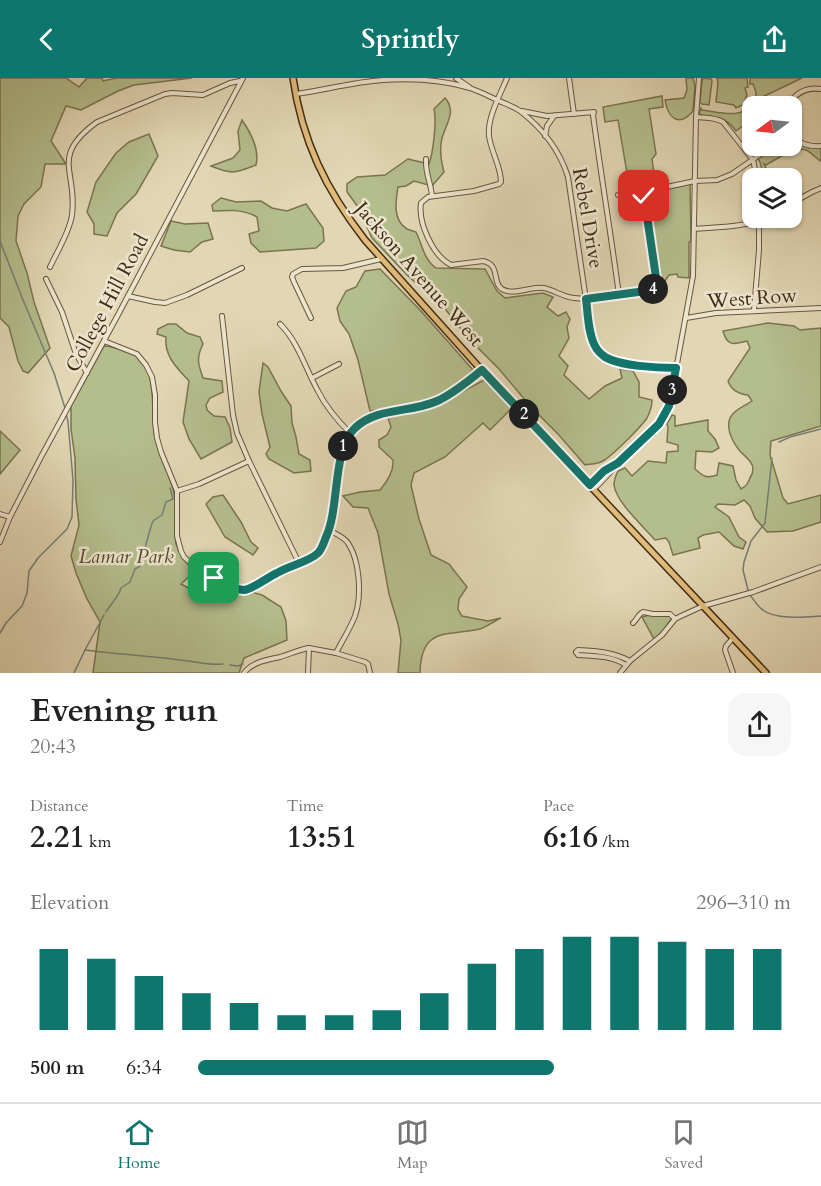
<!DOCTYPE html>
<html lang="en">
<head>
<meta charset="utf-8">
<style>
	body { margin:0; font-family:Cardo,serif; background:#f6f6f6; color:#222; height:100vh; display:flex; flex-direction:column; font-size:22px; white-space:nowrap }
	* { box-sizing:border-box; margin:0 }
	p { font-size:20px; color:#767676 }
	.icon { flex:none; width:33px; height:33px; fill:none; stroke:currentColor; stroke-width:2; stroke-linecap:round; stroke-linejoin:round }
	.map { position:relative; height:595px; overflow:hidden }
	.sheet { display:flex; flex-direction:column; background:#fff; flex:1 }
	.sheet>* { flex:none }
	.needle { width:39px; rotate:255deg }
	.fabs { position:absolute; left:742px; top:18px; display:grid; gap:12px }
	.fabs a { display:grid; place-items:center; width:60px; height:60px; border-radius:12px; background:#fff; box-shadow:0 2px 4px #0004; font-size:30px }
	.pin { position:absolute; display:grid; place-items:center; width:51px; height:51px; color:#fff; margin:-26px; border-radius:12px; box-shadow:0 3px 9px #0006 }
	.km { position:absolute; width:30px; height:30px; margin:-15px; border-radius:50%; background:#222; color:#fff; font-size:16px; line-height:30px; text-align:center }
	.round { display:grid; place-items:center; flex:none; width:63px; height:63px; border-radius:18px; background:#f6f6f6 }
	.head { display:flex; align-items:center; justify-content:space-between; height:102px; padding:0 30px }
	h1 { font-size:33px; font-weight:700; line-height:45px }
	.figures { display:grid; grid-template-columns:repeat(3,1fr); gap:9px; height:102px; padding:6px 30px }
	.figures div { display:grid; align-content:center }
	.figures b { font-size:30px; font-weight:700 }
	.figures small { font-size:16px; font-weight:400 }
	.figures p { font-size:16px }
	.chart { height:168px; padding:12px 30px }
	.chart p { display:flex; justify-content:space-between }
	.chart svg { width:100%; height:108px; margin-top:6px; stroke:#0f766e; stroke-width:6 }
	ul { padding:0 30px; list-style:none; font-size:20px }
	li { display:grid; grid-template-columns:96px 72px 1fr; align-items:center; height:45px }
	li i { height:15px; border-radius:8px; background:#0f766e }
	header { display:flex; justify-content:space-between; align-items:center; height:78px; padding:0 30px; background:#0f766e; color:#fff; font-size:27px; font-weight:700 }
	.menu { display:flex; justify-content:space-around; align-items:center; height:84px; border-top:2px solid #e0e0e0; background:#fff; font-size:16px; color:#767676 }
	.menu a { display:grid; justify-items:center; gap:3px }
	.menu .on { color:#0f766e }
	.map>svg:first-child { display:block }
</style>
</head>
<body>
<header><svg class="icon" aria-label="back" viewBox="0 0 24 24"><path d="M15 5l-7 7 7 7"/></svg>Sprintly<svg class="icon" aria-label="share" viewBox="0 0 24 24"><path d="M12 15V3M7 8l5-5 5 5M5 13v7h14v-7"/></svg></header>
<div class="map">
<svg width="821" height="595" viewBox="0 0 821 595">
	<rect width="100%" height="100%" fill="#e2d6b4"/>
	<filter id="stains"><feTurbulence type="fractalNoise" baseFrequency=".00333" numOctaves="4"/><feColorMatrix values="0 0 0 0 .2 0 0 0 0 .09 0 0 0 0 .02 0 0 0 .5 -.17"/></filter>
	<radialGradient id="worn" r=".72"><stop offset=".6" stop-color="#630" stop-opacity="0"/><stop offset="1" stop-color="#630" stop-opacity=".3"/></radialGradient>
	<g fill="#b4bd8c" stroke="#7a7450" stroke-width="1.5">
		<polygon points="0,0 66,0 79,9 87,0 102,0 103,3 117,0 192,0 134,7 118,13 81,32 66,28 51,63 66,86 45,86 41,109 24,126 18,138 16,163 27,195 34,224 50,270 28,295 23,293 18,283 9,249 0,240"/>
		<path d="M686,0H693L695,8L693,33C679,50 668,40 665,22L684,20L687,12Z"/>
		<polygon points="703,0 711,1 712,3 709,27 702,26 700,24 702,3"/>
		<polygon points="717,0 747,0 748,9 745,10 747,17 744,24 745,26 736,30 734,27 716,24 718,5"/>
		<path d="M750,0H802L758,21L762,28H753V40L736,53C722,34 716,44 699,36L701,30L702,32C719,34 742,42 753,25C758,19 756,13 753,6H750Z"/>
		<polygon points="662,18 663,29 649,31 656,76 652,81 656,109 630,113 618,42 605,44 603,29"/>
		<path d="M445,20C457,33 446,46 442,60C439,72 441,83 444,94L432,108L414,103L406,108L398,109C396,122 392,142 407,151C410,152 413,153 416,154C422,166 424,182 436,190L485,191L497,213L505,220L543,215L553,219L547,229L558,238L566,234L570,241L567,249L569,260L559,278L568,288L564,297L589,321L605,308L622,300L620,291L633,293L639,304V319L652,322C652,328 650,334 647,340C640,350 613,377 603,383C598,386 591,386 585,387L558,356L531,329L499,291L468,260L446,232L407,197L372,160L358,129L347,114V106L357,99L385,97L408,81L429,86C433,75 437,43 434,31Z"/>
		<path d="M242,42C251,55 260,71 256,87C235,95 233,97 211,88L233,80L240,72L238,53Z"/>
		<polygon points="149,56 158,78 136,116 117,135 107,158 94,156 94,146 87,134 96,104 116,75 129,64"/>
		<path d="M792,66H799L809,70H821V83C816,81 811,74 806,72C795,68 775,82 766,87L764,86L766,90L765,100H762C762,93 762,85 757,79L771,69L792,68Z"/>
		<polygon points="690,106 691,164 689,164 689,200 678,199 677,196 669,197 665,203 662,202 648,117 649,115"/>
		<path d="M221,120L236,124L261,123L272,130L287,133L306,126L323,150L324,163L316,170L260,174L251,165L249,156L259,153L257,139C243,131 228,132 213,133L212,127Z"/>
		<polygon points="171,143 185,146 208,145 213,161 202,164 190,174 174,172 161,168"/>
		<path d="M380,191L421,233L473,292C442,324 412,328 370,333L358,282L349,256L340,243L337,230L346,213L356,209L365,193Z"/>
		<path d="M768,245L794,248L800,252L821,250V348L771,363L770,377L783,420L788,426L821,417V444L793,453L767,454L755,440L750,428L744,422L735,427L718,426L715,429L729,439L739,459L746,464L743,471L734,468L719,454L703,457L698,460L700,470L673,477L669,464L666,460L655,462C644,449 616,424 614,407C614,403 616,397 618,393L625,390L632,398L648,383L666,385L667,374L678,373V367L667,364L668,349L667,346L672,337L675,338V348L708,342V353L715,361L719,370L712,374L696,373L695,391C703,398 706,401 717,397L719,385L733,388L736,402L741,411C746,408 748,406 750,400C752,397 753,394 753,391C753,383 744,378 739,372C732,363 724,347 732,337C736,331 746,327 752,323L748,317C739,316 731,312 728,303L750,270L747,263C733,267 727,268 723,253Z"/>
		<path d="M168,246H176L187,255L200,259L203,266C196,280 198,286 203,300L222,303L223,314L210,320L206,327L207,332L214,338L225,339L230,350L232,364L201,381L189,361L183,344L189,303C177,290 164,278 166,259L157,256L158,251Z"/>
		<path d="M104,268C112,268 119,271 126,274C130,275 136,276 139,279C158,297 150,335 155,359C159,377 168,393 173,411C178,428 173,448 176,466C180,477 186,485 195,493L181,506L205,519L225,509L237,515L248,513L262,517L281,529L286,543L287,562L244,580L239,595H93L100,544L87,521L76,495L71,478L79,447L76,421L75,380L71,351V328Z"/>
		<polygon points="263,285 268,289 281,313 291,328 292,345 296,359 299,376 310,382 311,393 294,395 269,381 266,376 270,369 262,336 259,314"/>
		<path d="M484,302L512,330L490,352L483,345L445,379L414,395L411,407L419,441L431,477L449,486L467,509L459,521L458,531L462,538L488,543L501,540C494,543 487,549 480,551C446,558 421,549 420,595H398L401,562L398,546L389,516L378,455L368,430L353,429L343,418L360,414L380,412C387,403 394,394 393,382L379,369V362L387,357L391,349L388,340L421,333L440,326Z"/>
		<polygon points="0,353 20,372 0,396"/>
		<polygon points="223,417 241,444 251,464 258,470 253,477 225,459 206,426 213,419"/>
		<polygon points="650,537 671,538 672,540 664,552 654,561 642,539"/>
	</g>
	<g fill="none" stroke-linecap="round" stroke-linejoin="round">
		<g stroke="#757f76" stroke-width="1.5">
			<polyline points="0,163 23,222 54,295 65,330"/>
			<polyline points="779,364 790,359 821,351"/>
			<path d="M142,481C146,468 148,456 153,443L162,437L166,424L173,421L170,410"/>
			<polyline points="748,512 743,492 744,484 751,463 765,445 772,380"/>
			<path d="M750,517C754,522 758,529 763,532C775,542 806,539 821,538"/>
			<path d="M106,534C111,525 118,520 121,510L130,504L135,491L139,489L142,484"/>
			<polyline points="0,555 6,545 22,528 27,515 29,493 38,480 67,451 72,439 73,402 68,344 66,335"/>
			<path d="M85,572C116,576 148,578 180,582C194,583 208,588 223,586"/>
			<polyline points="230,587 238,588 243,586"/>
			<polyline points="74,595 85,572 104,537"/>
		</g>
		<g stroke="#69563c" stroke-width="6">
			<g id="minor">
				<polyline points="456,0 469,9"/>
				<path d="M507,0C500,17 487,40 489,58C491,74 501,88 501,104L499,106L474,113L428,119L421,125C418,145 433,178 451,187L483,183C503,187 489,209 507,213C518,216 532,208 544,210C554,212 563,219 574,220C596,223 631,216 653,212L654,208L657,206L661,207L663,213L659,217L656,216L653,212"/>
				<polyline points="569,0 574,36"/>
				<path d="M296,16C325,12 353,4 383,2C411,0 443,2 470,10C478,13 487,17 495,21C503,25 513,28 520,33C542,50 560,73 568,99L591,256C593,263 596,271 602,276C615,287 658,291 676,290"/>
				<path d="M788,28C795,15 806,9 821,11"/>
				<path d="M522,33L547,38L594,34L593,37C601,97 611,157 619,217"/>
				<path d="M696,39C705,40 715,39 723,44L753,82L757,100"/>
				<polyline points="545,58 547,48 554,38"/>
				<path d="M792,58C800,66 809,69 821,68"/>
				<path d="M426,81C425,95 431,105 432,118"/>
				<polyline points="643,114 657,206"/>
				<polyline points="618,117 643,114 695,103 717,102 732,96 771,69"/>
				<polyline points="792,125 812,114 821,110"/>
				<path d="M694,151C718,149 745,149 767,140"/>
				<path d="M50,189C57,174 70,153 72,137C78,93 49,79 97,44L165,16L172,15L203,17L230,5L240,3"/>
				<polyline points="46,201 62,234 76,276 87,295"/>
				<polyline points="128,218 155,224 165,225 187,217 242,190"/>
				<polyline points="754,232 759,172 759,140"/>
				<polyline points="222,238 233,337 237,355 249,383 299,485"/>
				<polyline points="311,240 294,204 292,199 293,196 302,191 343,190 381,181"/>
				<polyline points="686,240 716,235 821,230"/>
				<path d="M280,246C299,265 305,290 318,313C326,329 337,342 350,355"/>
				<path d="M104,263L137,276L146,287L152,299L155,317V344L157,360L161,374L177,413V458L181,473L184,479L197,491L228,507L238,511H249L285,490L310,480L317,475L329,452L341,375C356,327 397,338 435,324C452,318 467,303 482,292"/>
				<polyline points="312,300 339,286"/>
				<polyline points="590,407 604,393 614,387"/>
				<path d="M594,411C603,403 611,393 619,384C640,362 663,350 671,319L693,198L696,39L699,0"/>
				<polyline points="177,413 199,406 249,383"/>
				<polyline points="0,436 10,439"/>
				<path d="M329,452C336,456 344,459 348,465C360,483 362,518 355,538C350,551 342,563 336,575"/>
				<polyline points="0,464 10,439 41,379 119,235 243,0"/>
				<path d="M633,545C637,542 638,536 643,534L653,536H670L675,541"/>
				<path d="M576,574L578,572C597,573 613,574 630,583"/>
				<path d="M576,574L578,577C596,578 612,578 626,587"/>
				<path d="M244,595C252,584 267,582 280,579C290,576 298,572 309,570"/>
				<polyline points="308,595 309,570 336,575 365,584 368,586 370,595"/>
				<polyline points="620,595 630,583 662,557 675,541 681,538 703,528 753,514 821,489"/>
				<polyline points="733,595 725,572 726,568 733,560"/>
			</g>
		</g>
		<g stroke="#412c14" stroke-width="8">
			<path id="major" d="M293,0C302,63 326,112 365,162L485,296L766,595"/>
		</g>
		<use href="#minor" stroke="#ece4ce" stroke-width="4"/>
		<use href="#major" stroke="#e1bb7a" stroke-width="5"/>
	</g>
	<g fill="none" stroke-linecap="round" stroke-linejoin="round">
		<g stroke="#fff" stroke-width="12">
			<path id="route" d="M214,500C223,504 235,512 244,512C253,511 268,499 277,495C288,488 309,484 318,475C322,471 324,464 326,459C340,429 332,371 355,350C377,329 411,335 437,323C453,316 468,303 482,292L590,407L604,393L618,385L659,346L669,328L676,290C657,290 620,288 605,279C601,276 597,272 595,268C588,255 588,236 586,221L653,212L654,208L657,206L644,118"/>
		</g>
		<use href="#route" stroke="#0f766e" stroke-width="8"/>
	</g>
	<g text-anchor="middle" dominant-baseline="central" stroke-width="5" stroke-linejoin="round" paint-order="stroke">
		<g font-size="20" fill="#412c14" stroke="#ece4ce">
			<text transform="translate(588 140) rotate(80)">Rebel Drive</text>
			<text transform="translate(419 196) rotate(49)">Jackson Avenue West</text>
			<text transform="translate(752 220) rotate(-4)">West Row</text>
			<text transform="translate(107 225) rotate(-62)">College Hill Road</text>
		</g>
		<g font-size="20" font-style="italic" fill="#58492c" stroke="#ece4ce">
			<text x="126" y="478">Lamar Park</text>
		</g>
	</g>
	<rect width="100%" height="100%" filter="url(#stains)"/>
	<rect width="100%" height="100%" fill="url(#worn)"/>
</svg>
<div class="fabs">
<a><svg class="needle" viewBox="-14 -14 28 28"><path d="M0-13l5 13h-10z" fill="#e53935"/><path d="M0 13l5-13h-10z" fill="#767676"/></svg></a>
<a><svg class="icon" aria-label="layers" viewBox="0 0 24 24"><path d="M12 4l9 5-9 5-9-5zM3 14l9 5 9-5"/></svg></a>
</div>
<div class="pin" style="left:214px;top:500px;background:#1e9e55"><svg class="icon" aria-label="arrive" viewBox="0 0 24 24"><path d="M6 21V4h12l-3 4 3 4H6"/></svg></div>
<div class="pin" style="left:644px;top:118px;background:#d93025"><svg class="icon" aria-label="check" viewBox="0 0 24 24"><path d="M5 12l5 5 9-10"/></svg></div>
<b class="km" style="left:343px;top:368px">1</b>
<b class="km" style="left:524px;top:336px">2</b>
<b class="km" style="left:672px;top:312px">3</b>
<b class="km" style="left:653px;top:211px">4</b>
</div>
<section class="sheet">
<div class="head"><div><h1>Evening run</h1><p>20:43</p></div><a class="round"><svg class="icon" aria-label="share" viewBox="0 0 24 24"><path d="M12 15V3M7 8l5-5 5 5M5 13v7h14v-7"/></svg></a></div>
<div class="figures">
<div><p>Distance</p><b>2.21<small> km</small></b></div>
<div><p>Time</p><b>13:51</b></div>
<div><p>Pace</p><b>6:16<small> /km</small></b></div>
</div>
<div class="chart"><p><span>Elevation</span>296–310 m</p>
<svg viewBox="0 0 160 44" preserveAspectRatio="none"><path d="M5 44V11M15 44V15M25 44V22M35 44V29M45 44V33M55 44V38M65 44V38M75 44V36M85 44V29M95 44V17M105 44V11M115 44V6M125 44V6M135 44V8M145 44V11M155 44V11"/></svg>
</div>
<ul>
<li><b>500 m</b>6:34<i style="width:60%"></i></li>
</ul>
</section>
<nav class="menu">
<a class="on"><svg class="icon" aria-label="home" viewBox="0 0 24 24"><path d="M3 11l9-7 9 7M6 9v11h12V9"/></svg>Home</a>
<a><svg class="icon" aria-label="map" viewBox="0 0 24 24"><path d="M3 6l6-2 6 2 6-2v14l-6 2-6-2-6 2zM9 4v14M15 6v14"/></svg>Map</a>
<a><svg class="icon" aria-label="saved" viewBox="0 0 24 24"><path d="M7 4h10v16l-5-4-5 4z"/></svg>Saved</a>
</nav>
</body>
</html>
